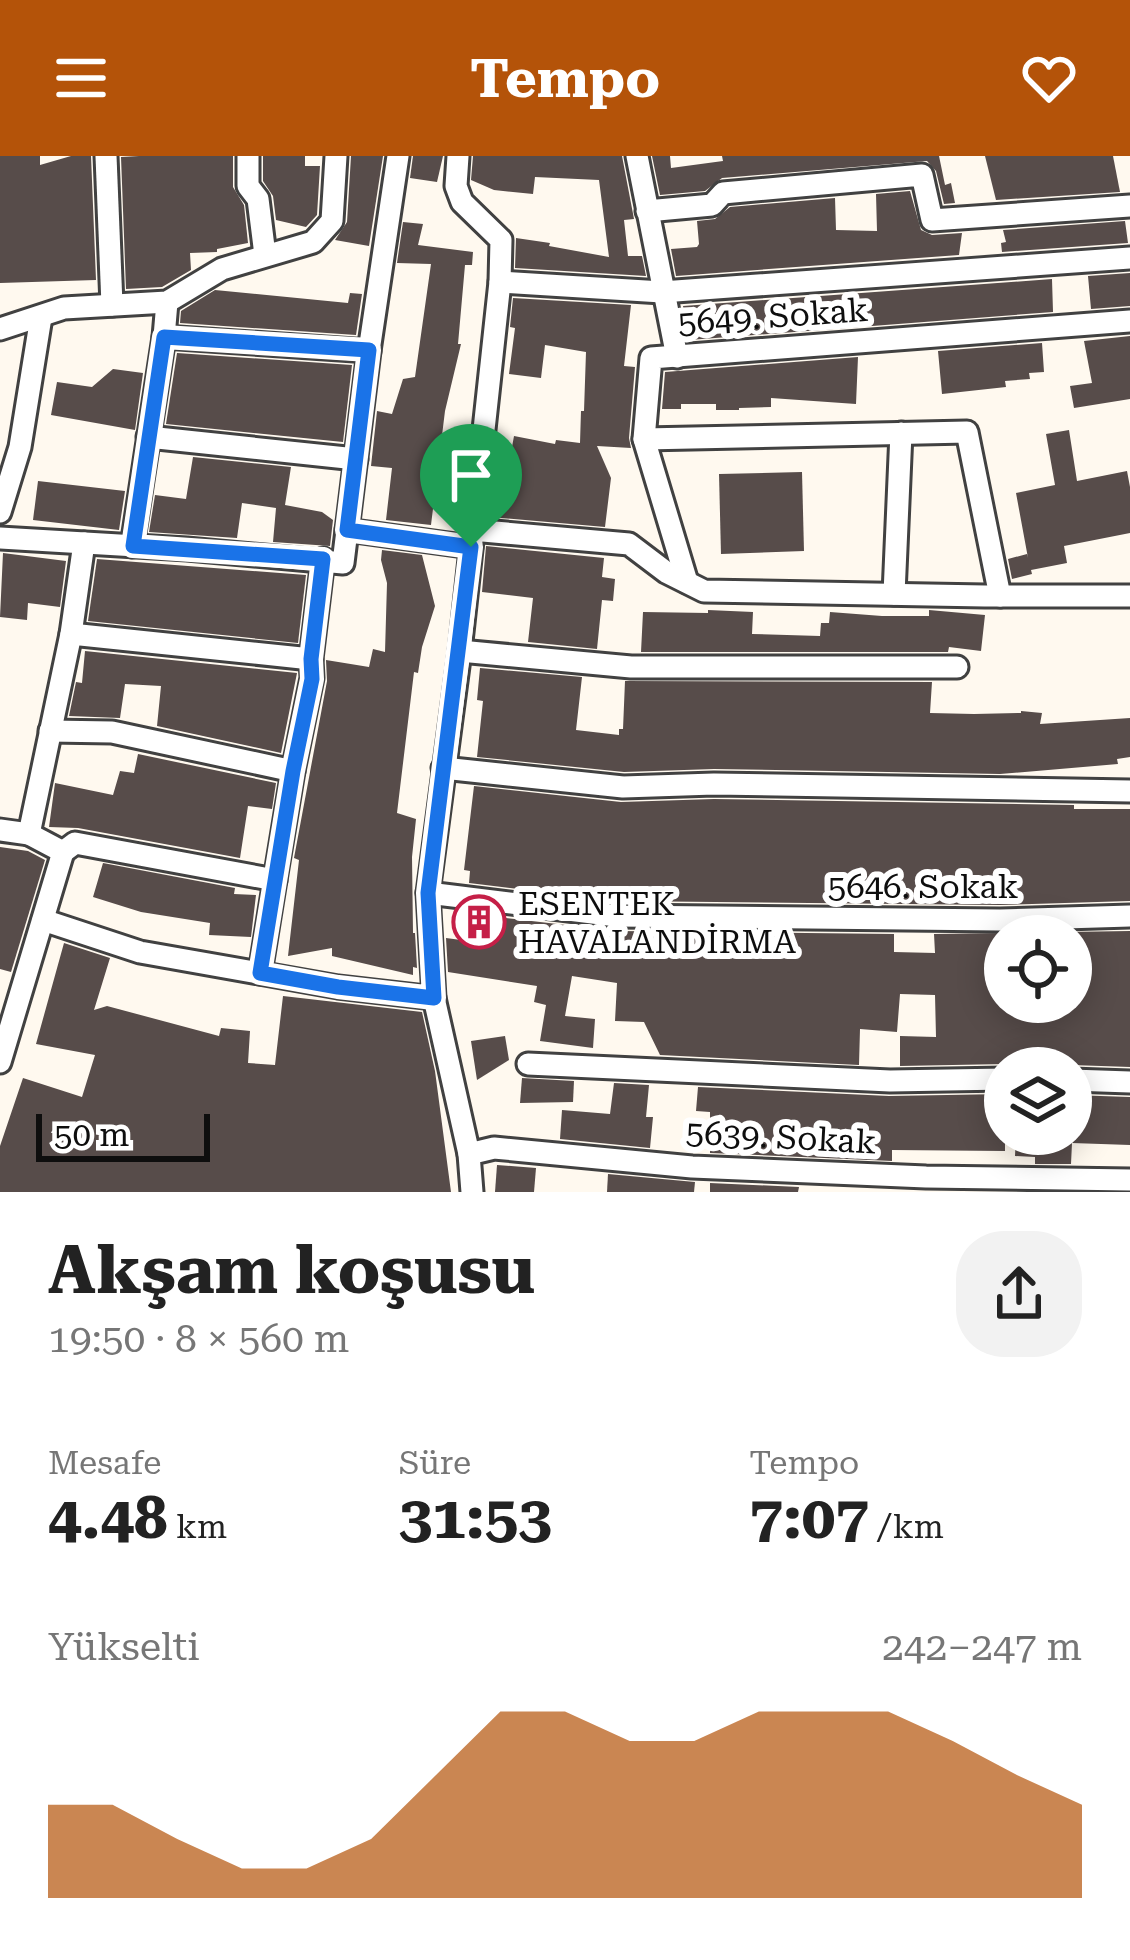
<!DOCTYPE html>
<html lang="tr">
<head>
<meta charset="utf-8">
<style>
	body { margin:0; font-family:"Roboto Serif",serif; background:#f2f2f2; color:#222; height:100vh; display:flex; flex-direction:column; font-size:45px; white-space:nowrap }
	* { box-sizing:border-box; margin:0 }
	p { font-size:39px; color:#767676 }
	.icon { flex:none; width:66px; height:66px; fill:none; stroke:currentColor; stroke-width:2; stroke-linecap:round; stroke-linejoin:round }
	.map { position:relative; height:1036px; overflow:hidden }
	.panel { display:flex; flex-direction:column; background:#fff; flex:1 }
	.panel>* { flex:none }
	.fabs { position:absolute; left:984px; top:759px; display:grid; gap:24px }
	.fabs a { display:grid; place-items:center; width:108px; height:108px; border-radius:50%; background:#fff; box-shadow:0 6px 30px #0003; font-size:60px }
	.scale { position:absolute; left:36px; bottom:30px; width:174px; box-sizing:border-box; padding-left:12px; border:6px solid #0e0e0e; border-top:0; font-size:33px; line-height:42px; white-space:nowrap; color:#0e0e0e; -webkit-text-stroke:9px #fff; paint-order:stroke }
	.pin { position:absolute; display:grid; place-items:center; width:102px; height:102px; color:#fff; margin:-123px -51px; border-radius:50% 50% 50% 0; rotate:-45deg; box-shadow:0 0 12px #0007 }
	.pin .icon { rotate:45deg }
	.round { display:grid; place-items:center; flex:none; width:126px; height:126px; border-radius:48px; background:#f2f2f2 }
	.headline { display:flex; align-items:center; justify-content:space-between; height:204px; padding:0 48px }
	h1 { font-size:66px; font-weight:700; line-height:90px }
	.figures { display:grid; grid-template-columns:repeat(3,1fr); gap:18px; height:204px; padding:12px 48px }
	.figures div { display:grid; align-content:center }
	.figures b { font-size:60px; font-weight:700 }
	.figures small { font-size:33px; font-weight:400 }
	.figures p { font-size:33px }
	.chart { height:336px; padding:24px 48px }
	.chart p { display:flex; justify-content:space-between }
	.chart svg { width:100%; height:216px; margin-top:12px; fill:#b45309; opacity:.7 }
	header { display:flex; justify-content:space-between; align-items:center; height:156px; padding:0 48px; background:#b45309; color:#fff; font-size:54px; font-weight:700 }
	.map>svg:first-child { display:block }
</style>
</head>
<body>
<header><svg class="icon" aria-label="menu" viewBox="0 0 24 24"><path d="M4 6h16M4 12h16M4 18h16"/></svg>Tempo<svg class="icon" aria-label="heart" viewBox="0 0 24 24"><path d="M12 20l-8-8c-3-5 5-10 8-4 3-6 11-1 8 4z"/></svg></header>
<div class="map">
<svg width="1130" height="1036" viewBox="0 0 1130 1036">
	<rect width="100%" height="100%" fill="#fff9ef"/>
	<g fill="#574c4a" fill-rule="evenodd">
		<polygon points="0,0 40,0 40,9 71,0 91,0 96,124 0,127"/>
		<polygon points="139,0 233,0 233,31 244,49 248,87 217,93 217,96 190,97 191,114 162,131 126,133 121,1"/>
		<polygon points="263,0 305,0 305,10 320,10 317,59 306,71 276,64 273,40 263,25"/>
		<polygon points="351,0 383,0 369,90 335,84 347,66"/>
		<polygon points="413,0 443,0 437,26 410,22"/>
		<polygon points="473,0 622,0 634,63 624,64 628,100 642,100 646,120 515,112 516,82 550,87 549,90 609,101 599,24 535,21 533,38 494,34 471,24"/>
		<polygon points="652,0 670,0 671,12 723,5 722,0 939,0 945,29 951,27 955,47 944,48 936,15 927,5 722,22 705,35 660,39"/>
		<polygon points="985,0 1113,0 1120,36 996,44"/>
		<polygon points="910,35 921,74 932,79 962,77 959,99 676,120 671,93 697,91 699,88 697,65 715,63 730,51 835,42 836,74 877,75 876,38"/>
		<polygon points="1125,65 1128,87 1002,96 1001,87 1006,86 1003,74"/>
		<polygon points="403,66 423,68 418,89 473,96 472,109 465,109 458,188 461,188 445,255 431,369 386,364 392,312 371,310 377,255 392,258 403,223 415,221 431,108 397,107"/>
		<polygon points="1130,117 1130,150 1091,153 1088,120"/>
		<polygon points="1052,123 1053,156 689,184 683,150"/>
		<polygon points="215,134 348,147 350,137 362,138 356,179 180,167 181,155"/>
		<polygon points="513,142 631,149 624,210 635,211 629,282 631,292 597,290 611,322 605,371 490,361 494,323 506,324 514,280 555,288 556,284 580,287 581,255 584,255 586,196 545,189 541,222 509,218 515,172 510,171"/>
		<polygon points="1130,180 1130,243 1074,252 1070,230 1092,227 1084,185"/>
		<polygon points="1042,187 1044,216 1029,217 1030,223 1005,225 1006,231 942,238 938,195"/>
		<polygon points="177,197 352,209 343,286 166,268"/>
		<polygon points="858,201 856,248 771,242 771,251 739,252 739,254 716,254 716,248 681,248 681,253 662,253 665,216"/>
		<polygon points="113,213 143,217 135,274 51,259 57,226 92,231"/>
		<polygon points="1069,274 1077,325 1127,315 1130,331 1130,377 1064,390 1067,407 1031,414 1032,418 1012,423 1008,403 1027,398 1028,402 1016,337 1055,329 1046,278"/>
		<polygon points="193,301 291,311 285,349 322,356 333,364 330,390 273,386 276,352 242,347 237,382 149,376 155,339 186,343"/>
		<polygon points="802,316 804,395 721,398 719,318"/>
		<polygon points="38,325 125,335 119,374 33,364"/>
		<polygon points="486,390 604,402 602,421 615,423 613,445 602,444 597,493 528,486 533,442 482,436"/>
		<polygon points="382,394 422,399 435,450 422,491 418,517 414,516 397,657 416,663 412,701 413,777 415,777 417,812 413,811 413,819 332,800 332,792 288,800 299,704 294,702 327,525 326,504 369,511 373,493 385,496 387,427 381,404"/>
		<polygon points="3,397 66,405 60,451 28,447 27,464 0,461"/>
		<polygon points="97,403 306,419 298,487 88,465"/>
		<polygon points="708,454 753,456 752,478 820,480 821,467 829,467 830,456 882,460 929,460 929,454 985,459 981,495 949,491 948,496 641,496 643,456 708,457"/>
		<polygon points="85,495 297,517 281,597 157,570 161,530 125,528 120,562 69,560 76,526 82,527"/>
		<polygon points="480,512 582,521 576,574 619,579 619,573 623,573 625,525 932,526 930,557 974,558 1021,557 1021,555 1042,557 1040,568 1130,562 1130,601 1117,603 1118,608 1000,618 714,613 624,616 477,601 483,545 477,544"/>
		<polygon points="138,598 276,627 272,653 248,650 240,702 78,672 49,671 55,627 113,639 120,615 134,617"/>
		<polygon points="474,630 621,646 714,643 1074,649 1074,653 1130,653 1130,745 1000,749 618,745 469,727 470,715 464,714"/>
		<polygon points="0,691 28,695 45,704 11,816 0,813"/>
		<polygon points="103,707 235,732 234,738 256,739 251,781 209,779 210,767 141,756 93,741"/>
		<path d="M464,757L617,775L894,778V796L935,797L934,778L1130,775V911L1072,909L1062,912H1015L1005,908L900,910V880L936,881L935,839L900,838L897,876L860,873L859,909L660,899L644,866L615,865L617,827L572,820L565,860L595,863L593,892L540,885L546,849L534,846L537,830L448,816L446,782L461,784ZM1005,780H1071V846H1005Z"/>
		<polygon points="64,787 110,802 94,854 107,850 219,880 221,872 250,875 248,907 275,909 283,840 422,856 435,915 451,1036 0,1036 0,990 23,922 82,941 95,899 36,888"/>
		<polygon points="505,880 509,904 477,924 471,885"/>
		<polygon points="522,922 574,925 573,946 520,947"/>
		<polygon points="614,927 649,929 646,961 653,961 650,992 560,983 562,954 610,958"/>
		<polygon points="698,931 889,940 1005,938 1005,995 892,994 892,1005 710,997 710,956 696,955"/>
		<polygon points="1071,939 1130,941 1130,989 1072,987 1071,1008 1035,1008 1035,1001 1015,1000 1016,978 1071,978"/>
		<polygon points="497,1009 536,1012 534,1036 495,1036"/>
		<polygon points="608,1018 695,1026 694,1036 607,1036"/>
		<polygon points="710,1027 799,1031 798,1036 710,1036"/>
	</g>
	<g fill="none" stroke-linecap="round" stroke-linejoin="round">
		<g stroke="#414141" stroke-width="27">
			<g id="street">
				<polyline points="106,0 112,149"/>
				<polyline points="248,0 248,30 258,43 265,99"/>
				<polyline points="637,0 677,201"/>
				<polyline points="647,55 712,49 723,37 922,19 932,64 1130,50"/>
				<polyline points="500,126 662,136 1130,102"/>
				<polyline points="0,173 64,152 167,146 222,113 313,86 332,65 336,0"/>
				<polyline points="164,181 369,195"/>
				<polyline points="148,281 356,303"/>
				<polyline points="644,283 967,276 1000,440"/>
				<polyline points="0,356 20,291 41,161"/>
				<polyline points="347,374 471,391"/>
				<polyline points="472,374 629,388 666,416 704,435 985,440 1130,440"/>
				<polyline points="0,382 187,393 343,407 369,195 398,0"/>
				<polyline points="132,390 164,181 167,146"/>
				<polyline points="687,426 644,283 651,202 1130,165"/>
				<polyline points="894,438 901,277"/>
				<polyline points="71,478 311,503"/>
				<polyline points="460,495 631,511 957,511"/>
				<polyline points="50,575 112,576 293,615"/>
				<polyline points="443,612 623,631 714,628 1130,635"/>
				<polyline points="0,674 29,678"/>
				<polyline points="63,696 75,687 275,724 293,615 312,522 311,503 323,403"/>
				<polyline points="428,737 617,760 1000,764 1130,760"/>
				<polyline points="43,764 140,796 338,831 434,842 469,998"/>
				<polyline points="260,817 275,724"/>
				<polyline points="434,842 428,737 460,495 500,126 501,84 462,46 456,30 458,0"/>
				<polyline points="0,906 63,696 29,678 71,478 84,387"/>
				<polyline points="528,908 890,925 1005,923"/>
				<polyline points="1071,924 1130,926"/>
				<polyline points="472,1036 469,998 494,992 692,1011 926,1021 1130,1024"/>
			</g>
		</g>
		<use href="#street" stroke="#fff" stroke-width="21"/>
	</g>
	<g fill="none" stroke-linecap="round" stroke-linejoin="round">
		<g stroke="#fff" stroke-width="24">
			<polygon id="route" points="164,181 369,194 347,374 471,391 428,737 434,842 338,831 260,817 293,615 312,523 311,503 323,403 133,390"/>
		</g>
		<use href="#route" stroke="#1a73e8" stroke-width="15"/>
	</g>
	<defs>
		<g id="building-ring" transform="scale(2.7)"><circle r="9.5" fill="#fff" stroke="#c51f47" stroke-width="1.5"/><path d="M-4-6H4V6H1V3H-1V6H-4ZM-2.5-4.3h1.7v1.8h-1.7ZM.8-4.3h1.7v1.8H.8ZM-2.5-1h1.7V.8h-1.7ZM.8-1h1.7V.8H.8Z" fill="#c51f47"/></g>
	</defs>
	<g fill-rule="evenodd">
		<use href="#building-ring" x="479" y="766"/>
	</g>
	<g text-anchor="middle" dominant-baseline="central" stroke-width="12" stroke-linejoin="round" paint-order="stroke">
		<g font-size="33" fill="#0e0e0e" stroke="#fff">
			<text transform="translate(773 160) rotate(-4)">5649. Sokak</text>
			<text x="923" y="730">5646. Sokak</text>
			<text transform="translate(781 981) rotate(3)">5639. Sokak</text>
		</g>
		<g font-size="33" fill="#0e0e0e" stroke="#fff" text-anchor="start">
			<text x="518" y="747">ESENTEK<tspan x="518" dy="38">HAVALANDİRMA</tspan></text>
		</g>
	</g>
</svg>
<div class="fabs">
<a><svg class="icon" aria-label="locate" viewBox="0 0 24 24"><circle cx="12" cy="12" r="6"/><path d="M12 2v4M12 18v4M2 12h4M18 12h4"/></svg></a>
<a><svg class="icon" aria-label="layers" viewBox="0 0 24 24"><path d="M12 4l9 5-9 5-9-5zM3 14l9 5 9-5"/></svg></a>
</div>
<div class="scale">50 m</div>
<div class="pin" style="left:471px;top:391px;background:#1e9e55"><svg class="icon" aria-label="arrive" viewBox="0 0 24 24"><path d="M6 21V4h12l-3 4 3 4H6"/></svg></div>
</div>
<section class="panel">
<div class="headline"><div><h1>Akşam koşusu</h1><p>19:50 · 8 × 560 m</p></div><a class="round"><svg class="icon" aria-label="share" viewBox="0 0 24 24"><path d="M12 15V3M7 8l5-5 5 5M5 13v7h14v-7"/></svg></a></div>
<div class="figures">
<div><p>Mesafe</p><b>4.48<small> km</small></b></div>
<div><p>Süre</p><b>31:53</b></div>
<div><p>Tempo</p><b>7:07<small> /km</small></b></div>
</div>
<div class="chart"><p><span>Yükselti</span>242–247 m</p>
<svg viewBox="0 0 160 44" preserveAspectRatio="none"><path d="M0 44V25L10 25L20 32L30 38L40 38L50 32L60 19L70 6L80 6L90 12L100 12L110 6L120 6L130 6L140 12L150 19L160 25V44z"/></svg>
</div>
</section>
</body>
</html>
